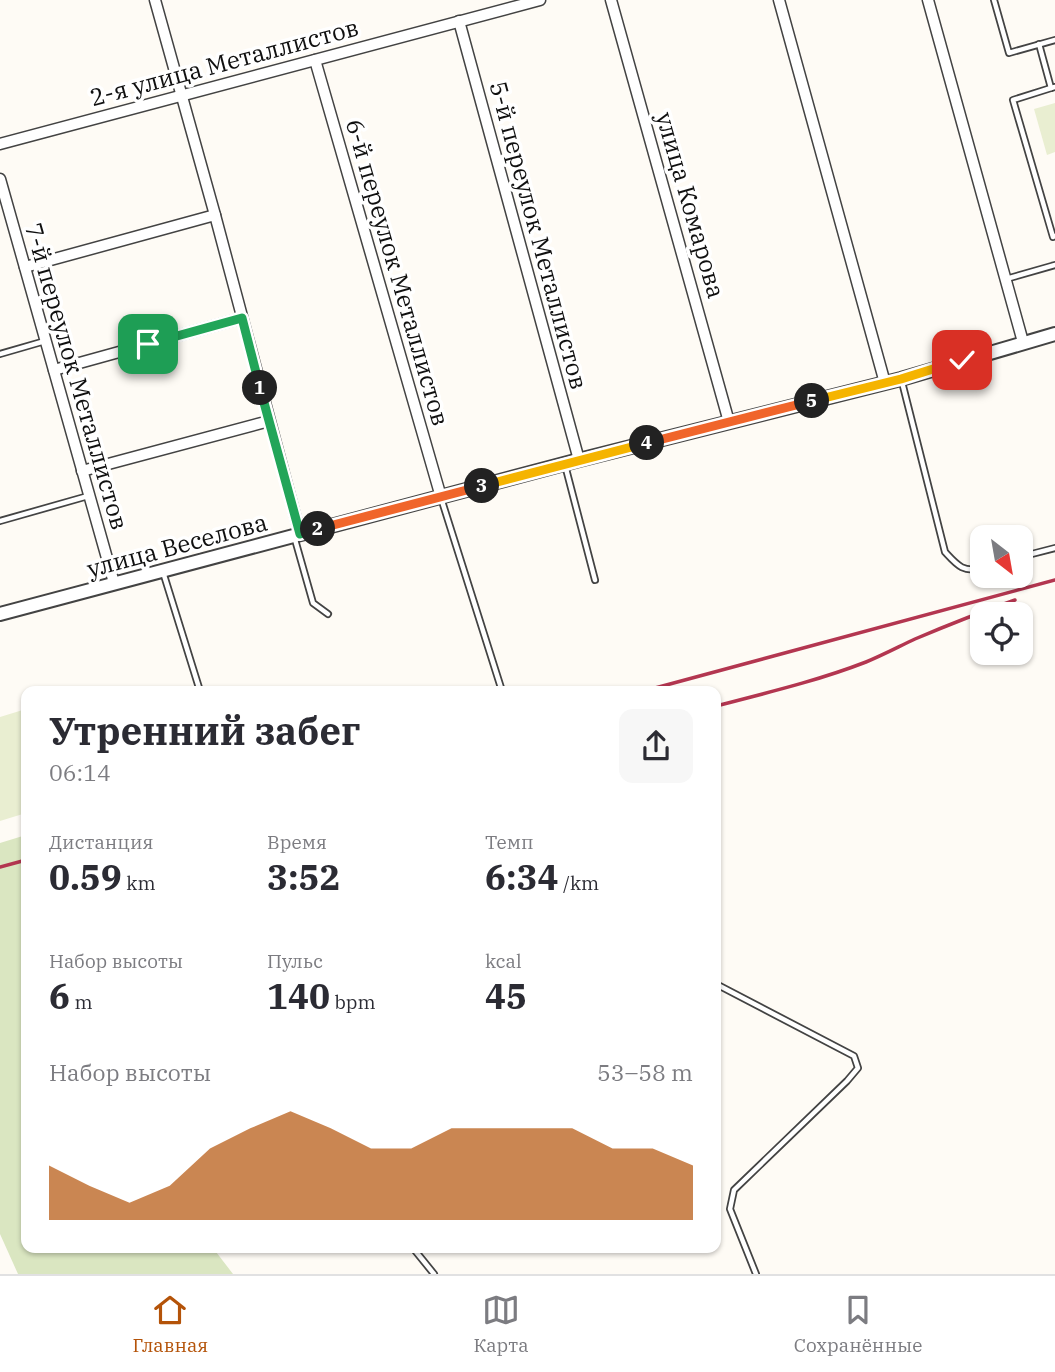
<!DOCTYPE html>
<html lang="ru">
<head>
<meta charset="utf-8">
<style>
	body { margin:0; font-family:"IBM Plex Serif",serif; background:#f7f7f7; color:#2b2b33; height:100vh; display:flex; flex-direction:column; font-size:26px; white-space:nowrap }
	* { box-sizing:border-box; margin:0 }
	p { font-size:23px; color:#7c7c81 }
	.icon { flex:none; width:38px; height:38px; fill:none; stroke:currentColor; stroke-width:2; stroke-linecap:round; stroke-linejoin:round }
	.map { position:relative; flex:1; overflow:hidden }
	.details { position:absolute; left:21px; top:686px; width:700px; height:567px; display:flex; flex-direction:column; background:#fff; border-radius:14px; box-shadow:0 2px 5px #0004 }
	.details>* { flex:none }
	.needle { width:46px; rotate:149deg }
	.buttons { position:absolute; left:970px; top:525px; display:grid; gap:14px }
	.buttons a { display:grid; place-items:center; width:63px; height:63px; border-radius:14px; background:#fff; box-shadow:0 2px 5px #0004; font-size:35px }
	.pin { position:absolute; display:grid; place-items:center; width:60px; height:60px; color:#fff; margin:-30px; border-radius:14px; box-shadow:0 4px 10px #0006 }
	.km { position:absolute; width:35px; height:35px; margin:-18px; border-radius:50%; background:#222; color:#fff; font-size:19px; line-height:35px; text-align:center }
	.round { display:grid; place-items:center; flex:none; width:74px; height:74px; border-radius:14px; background:#f7f7f7 }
	.summary { display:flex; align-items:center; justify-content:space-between; height:119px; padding:0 28px }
	h1 { font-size:38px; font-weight:700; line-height:52px }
	.metrics { display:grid; grid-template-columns:repeat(3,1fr); gap:10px; height:119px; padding:7px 28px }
	.metrics div { display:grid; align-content:center }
	.metrics b { font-size:35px; font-weight:700 }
	.metrics small { font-size:19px; font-weight:400 }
	.metrics p { font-size:19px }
	.chart { height:196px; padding:14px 28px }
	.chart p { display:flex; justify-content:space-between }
	.chart svg { width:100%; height:126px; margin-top:7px; fill:#b45309; opacity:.7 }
	.dock { display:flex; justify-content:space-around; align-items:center; height:98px; border-top:2px solid #e1e1e2; background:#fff; font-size:19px; color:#7c7c81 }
	.dock a { display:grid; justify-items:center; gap:4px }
	.dock .on { color:#b45309 }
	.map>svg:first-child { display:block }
</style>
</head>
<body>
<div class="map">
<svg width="1055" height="1274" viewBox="0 0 1055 1274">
	<rect width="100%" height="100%" fill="#fefbf5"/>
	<polygon fill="#dae6c1" points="26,835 26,986 21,991 26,999 26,1248 213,1248 233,1274 18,1274 0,1234 0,843"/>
	<g fill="#e9eed1">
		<polygon points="1055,103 1055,152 1047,155 1034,109"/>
		<polygon points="26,709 26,813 0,821 0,717"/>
	</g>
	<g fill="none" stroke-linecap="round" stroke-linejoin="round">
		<g stroke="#434343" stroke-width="8">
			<g id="service">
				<polyline points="994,0 1009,53 1055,40"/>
				<polyline points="1039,44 1051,88 1055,87"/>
				<polyline points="1051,88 1013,100 1053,237 1055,236"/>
				<polyline points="1006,279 1055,265"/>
				<polyline points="0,354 45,341"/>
				<path d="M902,382L945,552C957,565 963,573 982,568"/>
				<polyline points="565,465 595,580"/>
				<polyline points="441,498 502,691"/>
				<polyline points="0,521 88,496"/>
				<polyline points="294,536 313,603 328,614"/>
				<polyline points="1020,557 1055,548"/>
				<polyline points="163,572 200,691"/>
				<polyline points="716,984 854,1056 858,1068 847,1081 734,1190 730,1209 756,1274"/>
				<polyline points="413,1248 434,1274"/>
			</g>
		</g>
		<g stroke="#434343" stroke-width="13">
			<g id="minor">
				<polyline points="155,0 215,215 300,534"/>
				<polyline points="611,0 729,422"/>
				<polyline points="779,0 885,383"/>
				<polyline points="928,0 1023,342"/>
				<polyline points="459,21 579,460"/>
				<polyline points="315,60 441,497"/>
				<polyline points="0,144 540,0"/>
				<polyline points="0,179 114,583"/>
				<polyline points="25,267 215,215"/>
				<polyline points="54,370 242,318"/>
				<polyline points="82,471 269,421"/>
			</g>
		</g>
		<g stroke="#434343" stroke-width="16">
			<polyline id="tertiary" points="0,614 579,460 901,379 1055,334"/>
		</g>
		<use href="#service" stroke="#fff" stroke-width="4.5"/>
		<use href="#minor" stroke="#fff" stroke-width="10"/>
		<use href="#tertiary" stroke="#fff" stroke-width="12"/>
		<g stroke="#b33650" stroke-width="3.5">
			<polyline points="644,691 1055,580"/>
			<path d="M716,706C766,693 817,681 866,662C883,655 898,647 915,639C948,625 981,612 1015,600"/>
			<polyline points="0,867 26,860"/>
		</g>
	</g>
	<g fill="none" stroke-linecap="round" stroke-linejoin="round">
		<g stroke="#fff" stroke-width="14">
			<polyline id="split-1" points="148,344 242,318 260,388"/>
		</g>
		<g stroke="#fff" stroke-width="14">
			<polyline id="split-2" points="260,388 300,534 318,529"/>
		</g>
		<g stroke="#fff" stroke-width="14">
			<polyline id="split-3" points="318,529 482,486"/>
		</g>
		<g stroke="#fff" stroke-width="14">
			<polyline id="split-4" points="482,486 647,443"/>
		</g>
		<g stroke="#fff" stroke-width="14">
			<polyline id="split-5" points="647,443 812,401"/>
		</g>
		<g stroke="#fff" stroke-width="14">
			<polyline id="split-6" points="812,401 901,379 962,360"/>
		</g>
		<use href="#split-1" stroke="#22a559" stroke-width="9"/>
		<use href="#split-2" stroke="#22a559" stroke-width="9"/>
		<use href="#split-3" stroke="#f0652b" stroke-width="9"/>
		<use href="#split-4" stroke="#f5b400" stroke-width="9"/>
		<use href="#split-5" stroke="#f0652b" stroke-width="9"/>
		<use href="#split-6" stroke="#f5b400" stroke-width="9"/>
	</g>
	<g text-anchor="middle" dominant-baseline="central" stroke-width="7" stroke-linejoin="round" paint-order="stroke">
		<g font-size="24" fill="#101010" stroke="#fff">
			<text transform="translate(224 62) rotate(-15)">2-я улица Металлистов</text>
			<text transform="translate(691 205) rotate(74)">улица Комарова</text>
			<text transform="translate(539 235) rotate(75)">5-й переулок Металлистов</text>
			<text transform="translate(398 272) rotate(74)">6-й переулок Металлистов</text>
			<text transform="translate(77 376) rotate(74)">7-й переулок Металлистов</text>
			<text transform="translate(177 545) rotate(-15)">улица Веселова</text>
		</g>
	</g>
</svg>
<div class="buttons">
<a><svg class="needle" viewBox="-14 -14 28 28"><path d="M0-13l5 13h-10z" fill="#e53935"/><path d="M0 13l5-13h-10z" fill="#7c7c81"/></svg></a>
<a><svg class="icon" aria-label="locate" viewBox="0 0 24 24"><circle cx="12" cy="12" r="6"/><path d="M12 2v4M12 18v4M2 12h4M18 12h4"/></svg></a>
</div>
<div class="pin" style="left:148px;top:344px;background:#1e9e55"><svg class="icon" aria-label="arrive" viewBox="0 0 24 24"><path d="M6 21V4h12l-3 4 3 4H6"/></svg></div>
<div class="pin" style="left:962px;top:360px;background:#d93025"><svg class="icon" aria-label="check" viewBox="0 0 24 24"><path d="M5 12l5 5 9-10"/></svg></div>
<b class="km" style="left:260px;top:388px">1</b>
<b class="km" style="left:318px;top:529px">2</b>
<b class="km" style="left:482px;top:486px">3</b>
<b class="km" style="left:647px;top:443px">4</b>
<b class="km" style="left:812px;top:401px">5</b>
<section class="details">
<div class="summary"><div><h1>Утренний забег</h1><p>06:14</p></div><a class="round"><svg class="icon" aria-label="share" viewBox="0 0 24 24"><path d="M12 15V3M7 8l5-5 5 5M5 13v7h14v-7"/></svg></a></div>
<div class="metrics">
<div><p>Дистанция</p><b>0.59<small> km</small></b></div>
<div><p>Время</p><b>3:52</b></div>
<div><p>Темп</p><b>6:34<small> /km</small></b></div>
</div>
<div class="metrics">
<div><p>Набор высоты</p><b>6<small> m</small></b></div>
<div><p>Пульс</p><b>140<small> bpm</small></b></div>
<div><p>kcal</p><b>45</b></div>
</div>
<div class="chart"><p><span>Набор высоты</span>53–58 m</p>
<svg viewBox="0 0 160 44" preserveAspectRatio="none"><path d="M0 44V25L10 32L20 38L30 32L40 19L50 12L60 6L70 12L80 19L90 19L100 12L110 12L120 12L130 12L140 19L150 19L160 25V44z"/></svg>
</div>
</section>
</div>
<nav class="dock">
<a class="on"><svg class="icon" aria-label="home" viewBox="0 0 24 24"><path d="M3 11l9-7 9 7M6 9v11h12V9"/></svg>Главная</a>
<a><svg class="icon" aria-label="map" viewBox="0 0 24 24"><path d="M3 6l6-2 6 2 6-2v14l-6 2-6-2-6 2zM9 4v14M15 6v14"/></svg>Карта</a>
<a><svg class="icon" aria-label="saved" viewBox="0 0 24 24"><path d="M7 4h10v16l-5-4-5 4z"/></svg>Сохранённые</a>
</nav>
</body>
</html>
